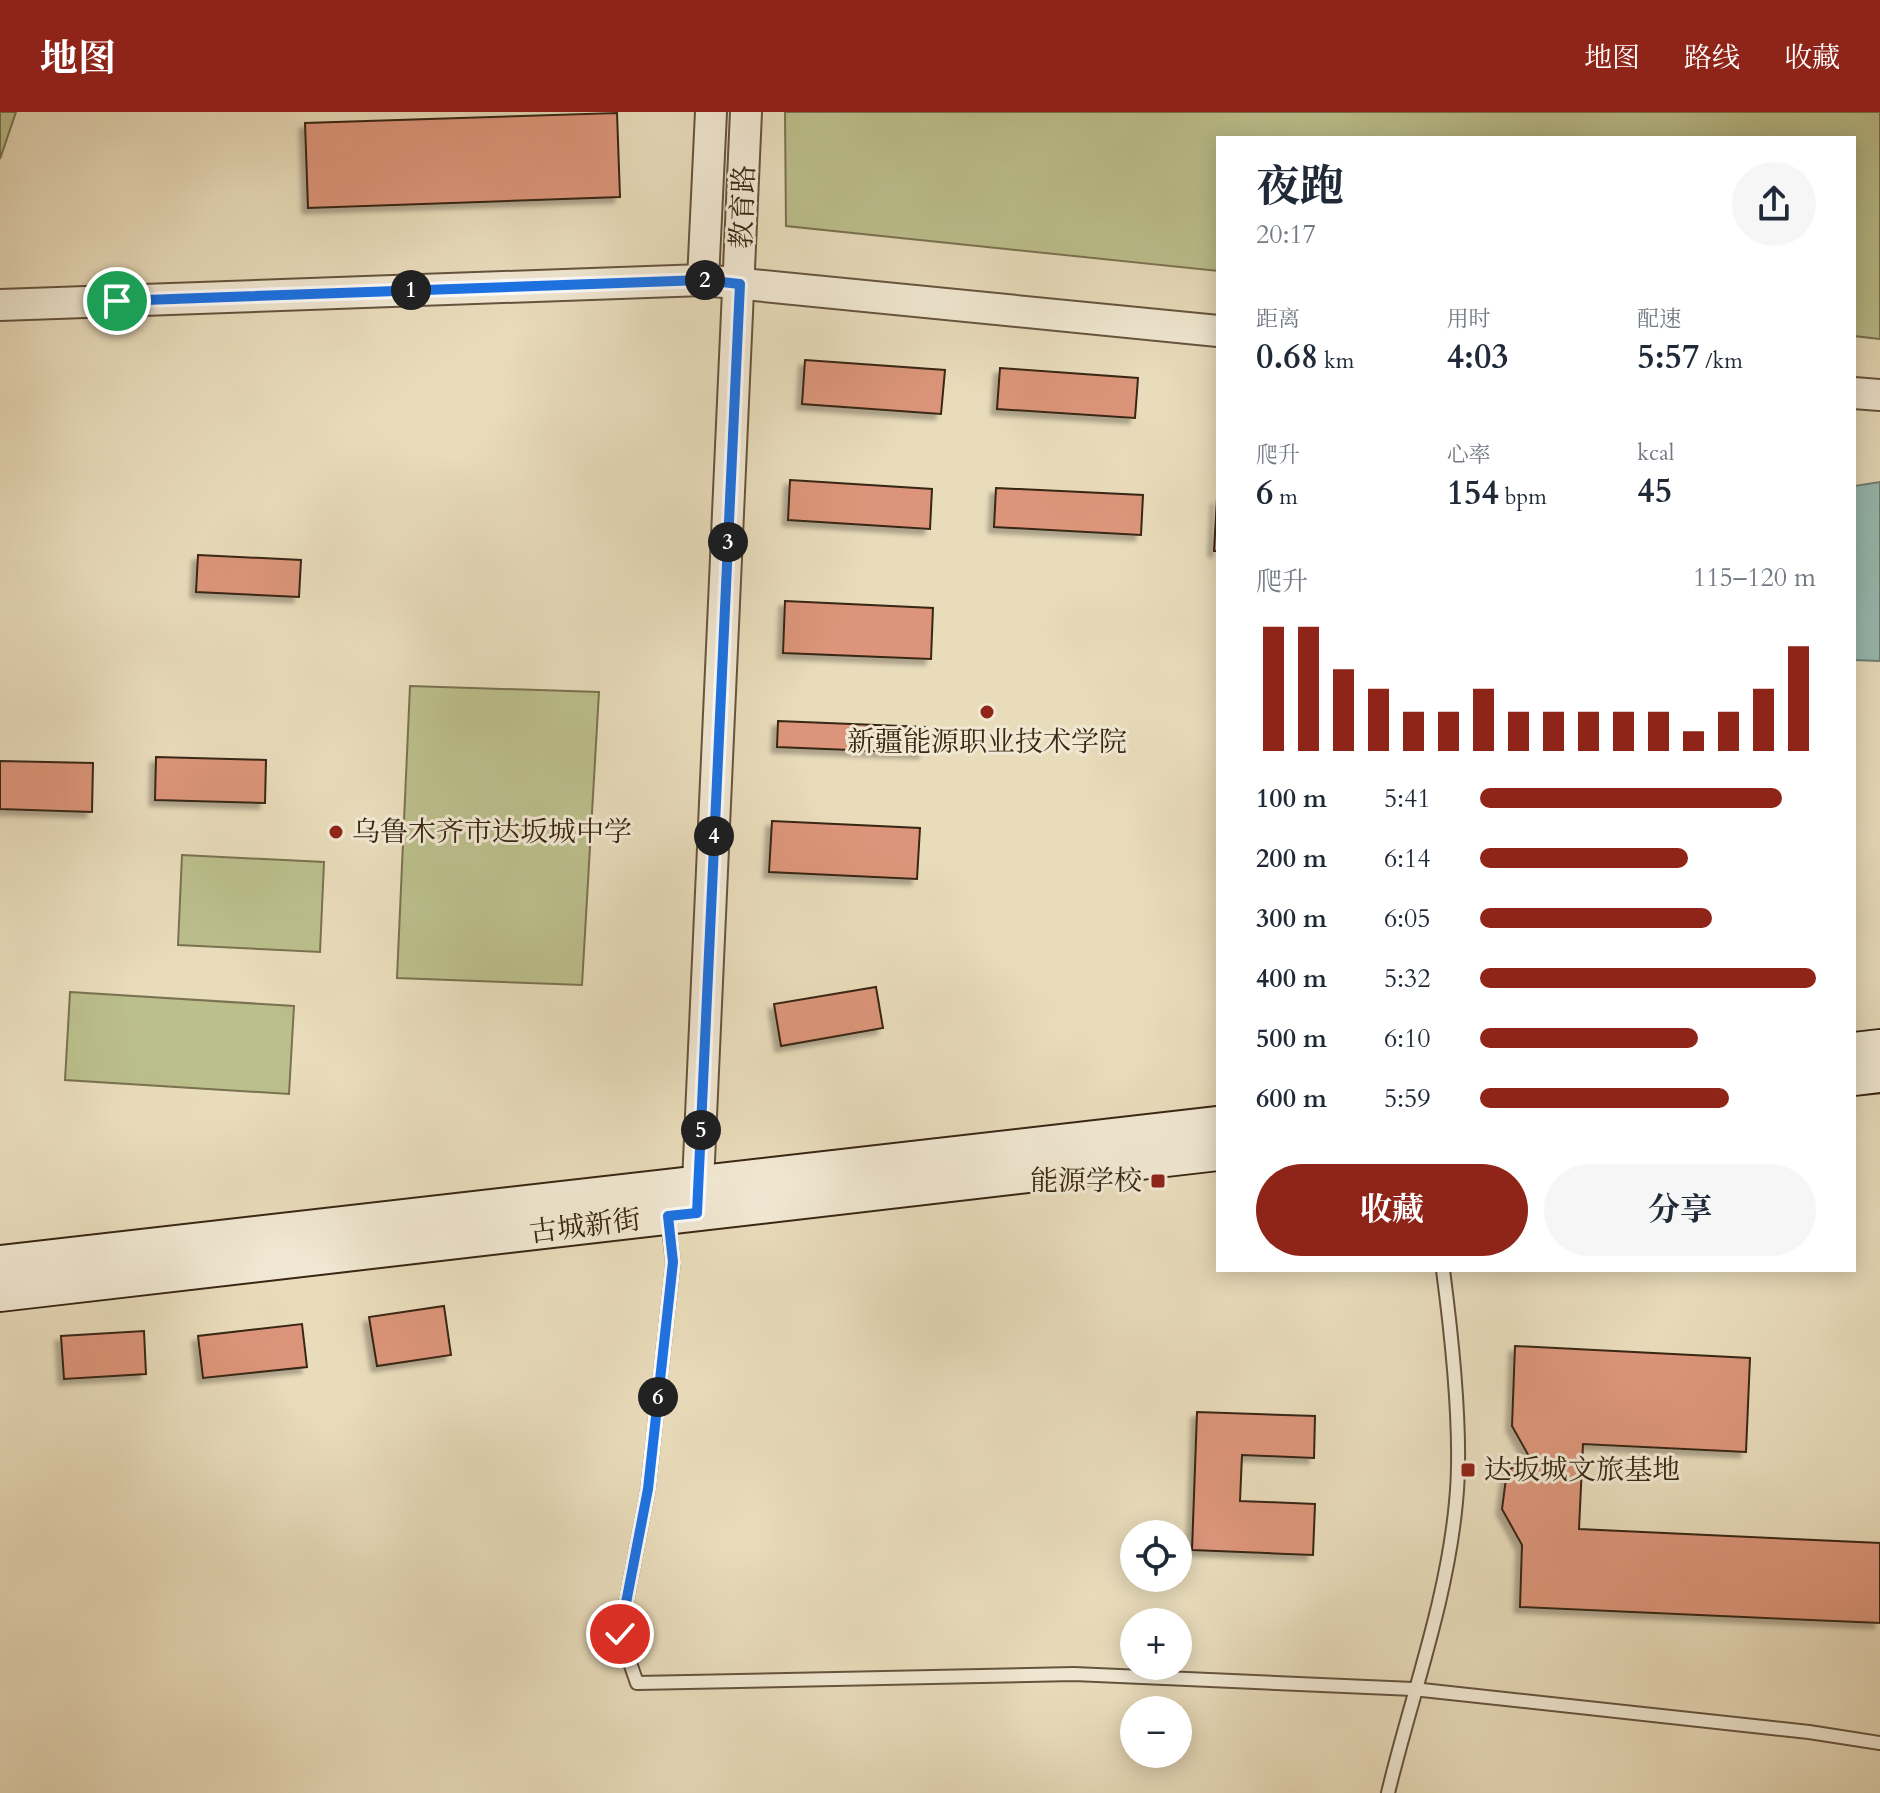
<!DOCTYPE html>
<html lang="zh">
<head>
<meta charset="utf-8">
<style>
	body { margin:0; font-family:Cardo,"Noto Serif SC",serif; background:#f6f6f7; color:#1f2937; height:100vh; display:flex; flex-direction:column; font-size:30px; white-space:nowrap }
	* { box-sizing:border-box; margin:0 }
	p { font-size:26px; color:#747a83 }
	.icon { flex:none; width:44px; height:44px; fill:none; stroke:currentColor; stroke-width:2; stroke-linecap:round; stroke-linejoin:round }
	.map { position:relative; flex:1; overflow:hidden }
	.drawer { position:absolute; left:1216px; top:24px; width:640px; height:1136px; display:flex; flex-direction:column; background:#fff; border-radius:0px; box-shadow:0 4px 20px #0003 }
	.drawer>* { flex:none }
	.fabs { position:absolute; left:1120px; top:1408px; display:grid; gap:16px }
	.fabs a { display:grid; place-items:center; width:72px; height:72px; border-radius:50%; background:#fff; box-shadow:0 4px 20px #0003; font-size:40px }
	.pin { position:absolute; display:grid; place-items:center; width:68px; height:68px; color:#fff; margin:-34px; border:4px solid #fff; border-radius:50%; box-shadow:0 2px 8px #0007 }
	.km { position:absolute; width:40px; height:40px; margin:-20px; border-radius:50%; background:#222; color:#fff; font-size:22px; line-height:40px; text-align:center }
	.round { display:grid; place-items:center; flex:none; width:84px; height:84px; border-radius:42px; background:#f6f6f7 }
	.headline { display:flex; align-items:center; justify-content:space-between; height:136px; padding:0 40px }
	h1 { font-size:44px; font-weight:700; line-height:60px }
	.metrics { display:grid; grid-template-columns:repeat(3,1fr); gap:12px; height:136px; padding:8px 40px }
	.metrics div { display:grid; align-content:center }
	.metrics b { font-size:34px; font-weight:700 }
	.metrics small { font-size:22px; font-weight:400 }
	.metrics p { font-size:22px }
	.chart { height:224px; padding:16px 40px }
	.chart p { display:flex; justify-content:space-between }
	.chart svg { width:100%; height:144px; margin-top:8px; stroke:#8f2418; stroke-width:6 }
	.primary-button { display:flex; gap:16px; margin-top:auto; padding:16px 40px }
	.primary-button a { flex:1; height:92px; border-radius:48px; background:#8f2418; color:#fff; font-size:32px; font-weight:700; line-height:92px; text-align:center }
	.primary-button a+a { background:#f6f6f7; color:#1f2937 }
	ul { padding:0 40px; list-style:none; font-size:26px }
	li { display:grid; grid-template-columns:128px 96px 1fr; align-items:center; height:60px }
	li i { height:20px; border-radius:10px; background:#8f2418 }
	header { display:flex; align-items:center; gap:48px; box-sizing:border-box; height:112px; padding:0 40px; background:#8f2418; color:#fff }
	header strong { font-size:38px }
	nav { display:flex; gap:44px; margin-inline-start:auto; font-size:28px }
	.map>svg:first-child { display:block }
</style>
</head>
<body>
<header>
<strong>地图</strong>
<nav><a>地图</a><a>路线</a><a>收藏</a></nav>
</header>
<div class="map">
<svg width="1880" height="1681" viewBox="0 0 1880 1681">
	<defs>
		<filter id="shadow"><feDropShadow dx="-5.5" dy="5.5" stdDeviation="2" flood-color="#0004"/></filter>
	</defs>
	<rect width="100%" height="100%" fill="#e9dcbb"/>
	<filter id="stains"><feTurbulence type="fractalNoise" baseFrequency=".0025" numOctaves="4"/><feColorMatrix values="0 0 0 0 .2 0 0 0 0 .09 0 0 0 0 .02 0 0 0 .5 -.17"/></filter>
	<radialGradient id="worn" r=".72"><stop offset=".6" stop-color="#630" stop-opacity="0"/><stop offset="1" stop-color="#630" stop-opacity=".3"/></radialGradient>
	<g fill="#bbbf8c" stroke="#7a7250" stroke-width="2">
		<polygon points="0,0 16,0 0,47"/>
		<polygon points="785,0 1880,0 1880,227 1854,224 1854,26 1218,26 1218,159 786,114"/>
		<polygon points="410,574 599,580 582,873 397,866"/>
		<polygon points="182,743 324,750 320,840 178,833"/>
		<polygon points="70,880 294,894 289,982 65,968"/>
	</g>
	<polygon fill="#97bbb2" stroke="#717f72" stroke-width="2" points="1880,370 1880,549 1854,548 1854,374"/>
	<g fill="#dc957a" stroke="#392613" stroke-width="2" filter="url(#shadow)">
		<polygon points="617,1 620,85 308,96 305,11"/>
		<polygon points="805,248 945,258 941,302 802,292"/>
		<polygon points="1000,256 1138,266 1135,306 997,297"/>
		<polygon points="790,368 932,377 930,417 788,408"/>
		<polygon points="996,376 1143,383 1141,423 994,415"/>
		<polygon points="1217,387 1218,387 1218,439 1214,439"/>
		<polygon points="198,443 301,448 299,485 196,480"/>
		<polygon points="785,489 933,496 931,547 783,541"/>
		<polygon points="778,609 925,615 924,641 777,635"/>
		<polygon points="156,645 266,648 265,691 155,688"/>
		<polygon points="0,649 93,651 92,700 0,697"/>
		<polygon points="772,709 920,716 917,767 769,760"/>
		<polygon points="876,875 883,916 781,934 774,892"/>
		<polygon points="444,1194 451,1243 377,1254 369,1205"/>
		<polygon points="302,1212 307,1255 203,1266 198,1224"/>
		<polygon points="144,1219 146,1262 64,1267 61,1224"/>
		<polygon points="1515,1234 1750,1246 1746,1340 1583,1332 1579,1417 1880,1431 1880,1511 1520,1495 1522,1433 1502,1397 1507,1359 1530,1346 1512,1314"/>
		<polygon points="1197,1300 1315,1304 1314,1346 1242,1343 1240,1389 1315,1392 1313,1443 1192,1438"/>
	</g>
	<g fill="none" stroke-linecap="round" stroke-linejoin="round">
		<g stroke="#65543d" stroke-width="16">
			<g id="service">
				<polyline points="668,1108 673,1150 648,1377 620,1522 637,1571 1074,1562 1413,1577 1809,1620 1880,1631"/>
				<path d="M1388,1681C1411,1585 1447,1489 1456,1390C1463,1322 1452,1226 1443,1158"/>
			</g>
		</g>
		<g stroke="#65543d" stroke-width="34">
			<g id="tertiary">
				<polyline points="703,168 711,0"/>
				<polyline points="0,193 703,168 1218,219"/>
				<polyline points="1854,281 1880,283"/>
				<polyline points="697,1093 746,0"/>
			</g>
		</g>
		<g stroke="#392613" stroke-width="38">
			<g id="secondary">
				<polyline points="1854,938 1880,935"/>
				<polyline points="1854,966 1880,963"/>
				<polyline points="0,1151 1218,1012"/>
				<polyline points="0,1182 1218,1041"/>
			</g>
		</g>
		<use href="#service" stroke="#f1e8d3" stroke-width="12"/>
		<use href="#tertiary" stroke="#f1e8d3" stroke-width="30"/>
		<use href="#secondary" stroke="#f1e8d3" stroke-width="34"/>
	</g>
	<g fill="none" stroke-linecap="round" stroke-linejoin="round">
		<g stroke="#fff" stroke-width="16">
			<polyline id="route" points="117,189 703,168 740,172 697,1101 668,1104 673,1150 648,1377 620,1522"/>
		</g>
		<use href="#route" stroke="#1a73e8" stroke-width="10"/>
	</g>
	<g fill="#8f2418" stroke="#f1e8d3" stroke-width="3">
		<circle cx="987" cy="600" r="8"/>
		<circle cx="336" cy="720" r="8"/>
		<rect x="1150" y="1061" width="16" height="16" rx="4"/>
		<rect x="1460" y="1350" width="16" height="16" rx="4"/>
	</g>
	<g text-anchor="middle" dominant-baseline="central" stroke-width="6" stroke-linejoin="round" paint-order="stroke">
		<g font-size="28" fill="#392613" stroke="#f1e8d3">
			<text transform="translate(743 95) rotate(-88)">教育路</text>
			<text transform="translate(585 1114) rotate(-7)">古城新街</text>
		</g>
		<g font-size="28" fill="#392613" stroke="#f1e8d3" text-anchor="start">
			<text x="987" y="630" text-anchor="middle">新疆能源职业技术学院</text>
			<text x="352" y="720">乌鲁木齐市达坂城中学</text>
			<text x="1142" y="1069" text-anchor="end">能源学校</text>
			<text x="1484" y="1358">达坂城文旅基地</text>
		</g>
	</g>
	<rect width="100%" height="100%" filter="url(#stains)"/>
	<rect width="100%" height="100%" fill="url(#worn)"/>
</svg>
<div class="fabs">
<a><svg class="icon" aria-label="locate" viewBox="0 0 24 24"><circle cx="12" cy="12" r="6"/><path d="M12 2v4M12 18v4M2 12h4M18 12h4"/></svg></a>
<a>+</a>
<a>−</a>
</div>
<div class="pin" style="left:117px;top:189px;background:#1e9e55"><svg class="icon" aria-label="arrive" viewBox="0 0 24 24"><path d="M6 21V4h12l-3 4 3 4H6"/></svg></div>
<div class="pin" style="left:620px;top:1522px;background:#d93025"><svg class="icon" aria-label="check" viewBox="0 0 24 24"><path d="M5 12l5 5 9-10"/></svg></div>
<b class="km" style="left:411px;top:178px">1</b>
<b class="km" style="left:705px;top:168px">2</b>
<b class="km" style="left:728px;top:430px">3</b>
<b class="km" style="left:714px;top:724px">4</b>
<b class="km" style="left:701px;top:1018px">5</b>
<b class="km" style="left:658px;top:1285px">6</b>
<section class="drawer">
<div class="headline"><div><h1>夜跑</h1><p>20:17</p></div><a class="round"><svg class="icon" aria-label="share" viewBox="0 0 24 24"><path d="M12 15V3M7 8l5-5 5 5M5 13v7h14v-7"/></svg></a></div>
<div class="metrics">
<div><p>距离</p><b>0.68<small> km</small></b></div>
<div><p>用时</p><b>4:03</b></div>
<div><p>配速</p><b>5:57<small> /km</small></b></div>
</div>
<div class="metrics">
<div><p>爬升</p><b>6<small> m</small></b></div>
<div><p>心率</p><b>154<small> bpm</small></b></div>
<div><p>kcal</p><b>45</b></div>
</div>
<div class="chart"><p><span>爬升</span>115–120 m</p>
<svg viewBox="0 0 160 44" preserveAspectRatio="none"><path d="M5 44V6M15 44V6M25 44V19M35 44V25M45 44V32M55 44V32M65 44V25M75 44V32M85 44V32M95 44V32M105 44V32M115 44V32M125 44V38M135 44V32M145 44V25M155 44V12"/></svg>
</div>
<ul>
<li><b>100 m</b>5:41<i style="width:90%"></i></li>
<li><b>200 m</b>6:14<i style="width:62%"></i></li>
<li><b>300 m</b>6:05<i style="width:69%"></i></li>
<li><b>400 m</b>5:32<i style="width:100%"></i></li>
<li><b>500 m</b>6:10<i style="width:65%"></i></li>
<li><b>600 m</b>5:59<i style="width:74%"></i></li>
</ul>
<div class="primary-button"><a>收藏</a><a>分享</a></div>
</section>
</div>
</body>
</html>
